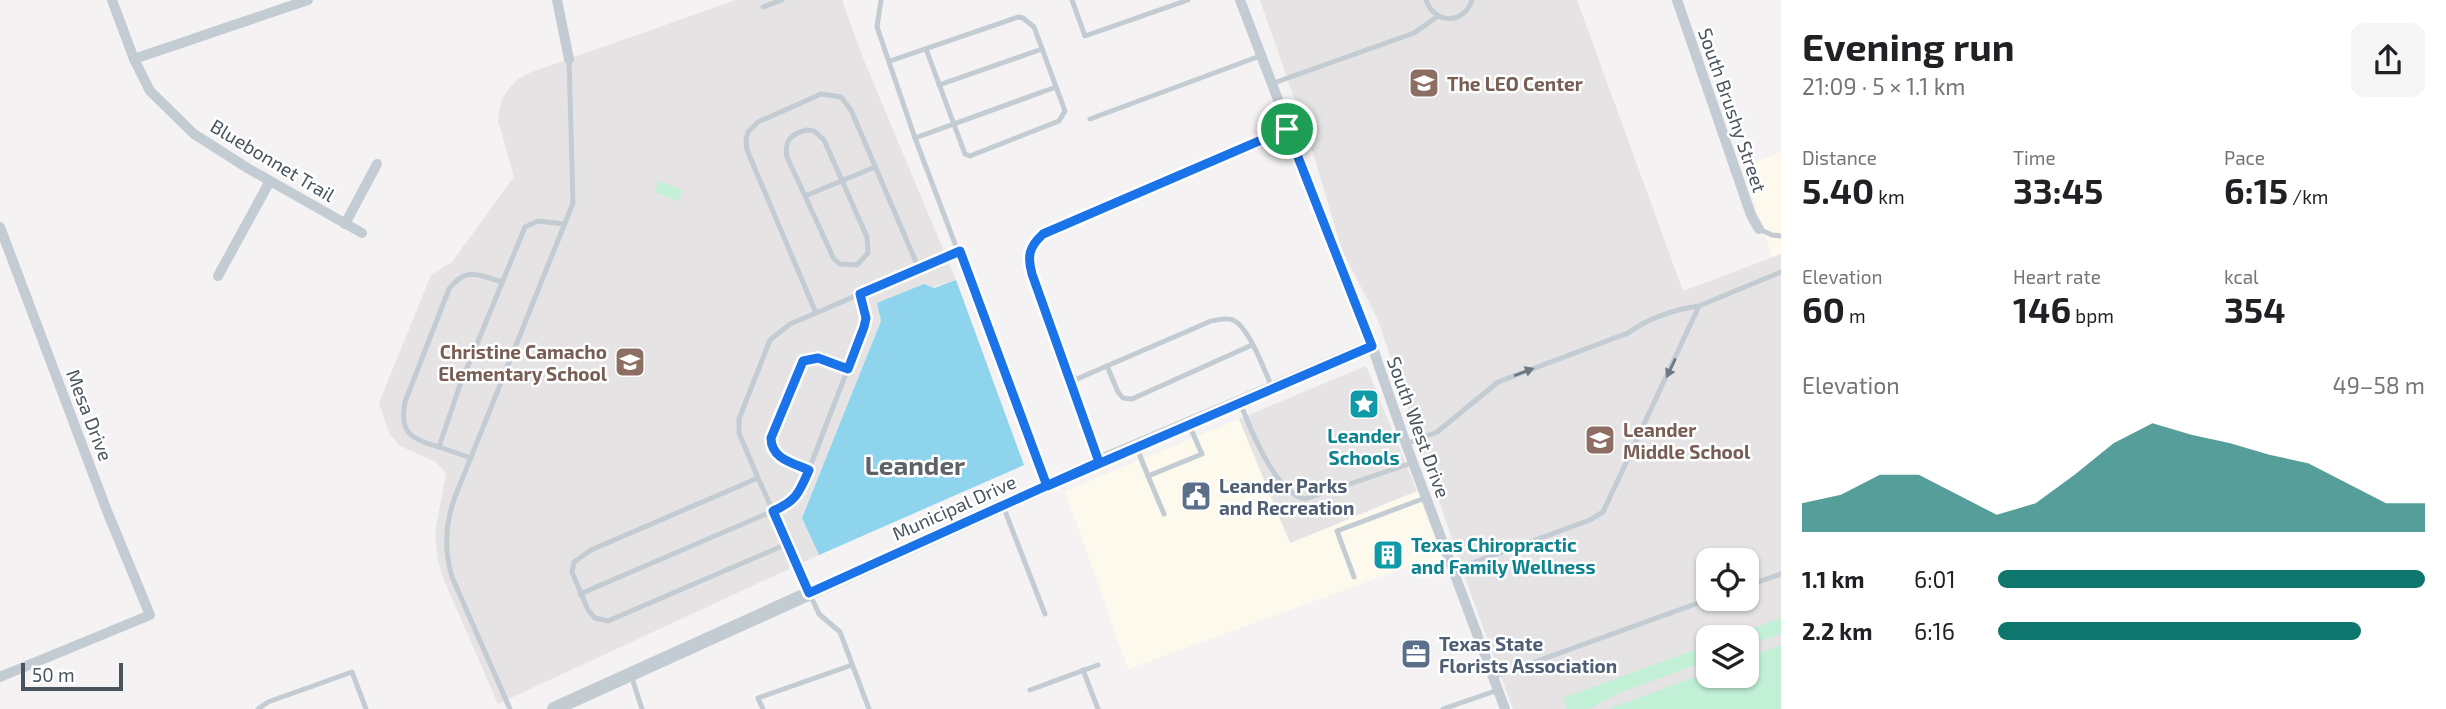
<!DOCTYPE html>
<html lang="en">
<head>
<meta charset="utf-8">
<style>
	body { margin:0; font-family:"Exo 2",sans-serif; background:#f6f6f6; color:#202124; height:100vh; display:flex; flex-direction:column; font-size:26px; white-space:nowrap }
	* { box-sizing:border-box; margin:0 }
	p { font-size:23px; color:#757577 }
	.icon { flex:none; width:38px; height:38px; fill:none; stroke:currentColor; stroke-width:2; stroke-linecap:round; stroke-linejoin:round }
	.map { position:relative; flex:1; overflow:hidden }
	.drawer { display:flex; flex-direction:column; background:#fff; width:665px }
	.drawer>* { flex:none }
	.fabs { position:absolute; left:1696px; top:548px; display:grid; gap:14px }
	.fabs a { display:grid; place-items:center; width:63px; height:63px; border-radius:14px; background:#fff; box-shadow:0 2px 5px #0004; font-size:35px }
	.scale { position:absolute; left:21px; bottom:18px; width:102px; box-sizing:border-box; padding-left:7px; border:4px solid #49545f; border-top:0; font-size:19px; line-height:24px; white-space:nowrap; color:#49545f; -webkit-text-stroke:5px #fff; paint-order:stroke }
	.pin { position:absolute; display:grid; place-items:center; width:60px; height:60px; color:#fff; margin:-30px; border:4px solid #fff; border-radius:50%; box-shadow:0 2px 7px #0007 }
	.round { display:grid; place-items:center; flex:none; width:74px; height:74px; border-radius:14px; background:#f6f6f6 }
	.overview { display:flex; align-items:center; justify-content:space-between; height:119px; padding:0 21px }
	h1 { font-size:38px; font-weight:700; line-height:52px }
	.figures { display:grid; grid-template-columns:repeat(3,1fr); gap:10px; height:119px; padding:7px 21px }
	.figures div { display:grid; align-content:center }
	.figures b { font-size:35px; font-weight:700 }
	.figures small { font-size:19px; font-weight:400 }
	.figures p { font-size:19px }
	.chart { height:196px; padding:14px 21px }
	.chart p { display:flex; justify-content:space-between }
	.chart svg { width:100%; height:126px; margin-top:7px; fill:#0f766e; opacity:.7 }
	ul { padding:0 21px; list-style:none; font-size:23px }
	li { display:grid; grid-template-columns:112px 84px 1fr; align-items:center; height:52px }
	li i { height:18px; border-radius:9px; background:#0f766e }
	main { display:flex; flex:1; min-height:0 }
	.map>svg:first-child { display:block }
</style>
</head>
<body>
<main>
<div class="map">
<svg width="1781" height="709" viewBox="0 0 1781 709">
	<rect width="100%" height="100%" fill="#f4f2f2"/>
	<g fill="#fdf9ed">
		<polygon points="1781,152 1781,254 1772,257 1743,167"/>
		<polygon points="1239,419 1290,543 1417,491 1444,564 1417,575 1413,565 1128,669 1065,491"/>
	</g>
	<g fill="#e5e3e4" fill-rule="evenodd">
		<polygon points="736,0 842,0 863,58 956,280 877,303 881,321 802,518 819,555 498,704 443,578 437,556 435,533 446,473 436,462 400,446 389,433 379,403 431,275 452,262 513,178 513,173 498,120 501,102 507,91 518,79 529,73"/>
		<path d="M1260,0H1577L1683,291L1781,254V709H1513L1468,586L1378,320L1342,250L1313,153ZM1708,560H1746V598H1708ZM1708,637H1746V676H1708Z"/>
		<polygon points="1366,366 1417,491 1290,543 1239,419"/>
	</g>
	<g fill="#c1f0d6">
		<polygon points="659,181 682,190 678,201 655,192"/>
		<polygon points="1781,618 1781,634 1747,646 1746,637 1729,637"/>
		<polygon points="1708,645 1708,660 1619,693 1589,709 1567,709 1563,698"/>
		<polygon points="1781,645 1781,709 1608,709 1708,672 1708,676 1746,676 1747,658"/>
	</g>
	<polygon fill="#8fd4ed" points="956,280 1024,465 819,555 802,518 881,321 877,303 924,284 934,288"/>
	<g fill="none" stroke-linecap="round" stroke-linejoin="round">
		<g stroke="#c3cbd3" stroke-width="5">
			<polyline points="881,0 877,27 915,138 1046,484"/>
			<polyline points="1072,0 1085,36 1188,0"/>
			<path d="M1426,0C1434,24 1464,25 1472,0"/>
			<polyline points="763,7 782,0"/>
			<polyline points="890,61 1018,17 1023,18 1034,27 1065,111 1059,121 970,156 965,154 926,49"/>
			<polyline points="1271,84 1414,33 1438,16"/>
			<polyline points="939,85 1042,49"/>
			<polyline points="1090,119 1260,56"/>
			<path d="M806,130L814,131L824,140L867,237L868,253L857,265L840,264L834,259L787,157C784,141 791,134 806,130Z"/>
			<polyline points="915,138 1056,87"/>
			<polyline points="805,196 875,167"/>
			<polyline points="1759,229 1772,235 1781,236"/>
			<polyline points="816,313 860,294"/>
			<polyline points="1107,366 1118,392 1123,398 1132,399 1252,345"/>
			<path d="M1070,382C1062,359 1024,269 1029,251C1032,244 1038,239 1043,235L1287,129"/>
			<path d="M1241,405C1251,431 1276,493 1305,499L1412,463"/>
			<path d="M1406,444L1437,432L1498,382L1628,333C1647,319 1675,309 1699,306L1781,272"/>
			<polyline points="1136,446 1148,476 1202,454 1190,427"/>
			<path d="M439,447C411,438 399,434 405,402L449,289C466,266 478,275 502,282"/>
			<polyline points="471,458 439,447 460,385 525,227 538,221 565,224"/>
			<path d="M1098,459L1070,382L1211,321C1219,320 1226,317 1233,320C1249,327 1264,370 1272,387"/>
			<polyline points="809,470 778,456 771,445 773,432 803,361 818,358 848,369"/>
			<polyline points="1148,476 1164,514"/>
			<polyline points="1003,506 1045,614"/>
			<polyline points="787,544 773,511 790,504 801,490 864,327 866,318 860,294 919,269"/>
			<polyline points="1453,570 1590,520 1603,512 1699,306"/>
			<polyline points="1354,577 1337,531 1425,498"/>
			<polyline points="1746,586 1781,574"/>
			<polyline points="580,594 773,511 758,478"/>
			<polyline points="1083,670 1098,709"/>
			<polyline points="631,675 642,709"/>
			<polyline points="1493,677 1712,598"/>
			<polyline points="1030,690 1098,665"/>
			<polyline points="258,709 268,702 352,672 366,709"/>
			<path d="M510,709L452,577C444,549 445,525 455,497L573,203L569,59"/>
			<polyline points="763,709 758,698 852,665"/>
			<polyline points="869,709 840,632 819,614 787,544 608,621 595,618 588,610 572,572 574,562 591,550 758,478 739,433 739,419 770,340 790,324 816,313 747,150 746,140 748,132 758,122 821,94 841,97 851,110 919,269 960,251"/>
			<polyline points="1443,709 1498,690"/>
		</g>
		<g stroke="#c3cbd3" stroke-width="10">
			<polyline points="112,0 134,59 150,91 194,134 249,169 362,233"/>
			<polyline points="557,0 569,59"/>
			<polyline points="1240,0 1372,346 1406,444 1505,709"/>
			<polyline points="1677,0 1751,215 1759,229"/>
			<polyline points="134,59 308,0"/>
			<polyline points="345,224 377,164"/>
			<polyline points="0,227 107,511 150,615 0,677"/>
			<polyline points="218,276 270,181"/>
		</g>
		<polyline stroke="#c3cbd3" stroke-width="14" points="554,709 1099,462 1372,346"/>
	</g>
	<defs><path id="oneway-solid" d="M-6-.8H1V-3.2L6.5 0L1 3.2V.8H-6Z" transform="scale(1.75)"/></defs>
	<g fill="#6e7882">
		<use href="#oneway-solid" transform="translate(1671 368) rotate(115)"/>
		<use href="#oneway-solid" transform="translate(1524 372) rotate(-21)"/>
	</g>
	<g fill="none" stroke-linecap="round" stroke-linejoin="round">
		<g stroke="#fff" stroke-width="14">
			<path id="route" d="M1287,129L1043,234C1029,247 1027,256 1032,274L1099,462L809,593L773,511C796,501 799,493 809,470C793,463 771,459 771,438L803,361L818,358L848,369L864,327L866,318L860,294L960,251L1047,486L1372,346L1287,129"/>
		</g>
		<use href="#route" stroke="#1a73e8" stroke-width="9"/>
	</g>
	<defs>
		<g id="school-square" transform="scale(1.575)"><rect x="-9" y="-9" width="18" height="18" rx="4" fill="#8d6e63" stroke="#fff"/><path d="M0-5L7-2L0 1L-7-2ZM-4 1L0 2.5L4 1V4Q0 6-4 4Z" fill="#fff"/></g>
		<g id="sight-square" transform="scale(1.575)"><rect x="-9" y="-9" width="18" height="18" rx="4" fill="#0f9aa8" stroke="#fff"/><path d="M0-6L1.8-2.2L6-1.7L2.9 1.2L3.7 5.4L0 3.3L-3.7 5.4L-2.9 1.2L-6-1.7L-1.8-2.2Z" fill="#fff"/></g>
		<g id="civic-square" transform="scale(1.575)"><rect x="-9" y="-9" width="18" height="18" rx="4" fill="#5c6f8a" stroke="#fff"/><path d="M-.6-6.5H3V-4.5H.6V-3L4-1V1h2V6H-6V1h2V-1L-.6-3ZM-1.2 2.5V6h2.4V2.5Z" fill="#fff"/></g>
		<g id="building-square" transform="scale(1.575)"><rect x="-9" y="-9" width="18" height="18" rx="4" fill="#0f9aa8" stroke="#fff"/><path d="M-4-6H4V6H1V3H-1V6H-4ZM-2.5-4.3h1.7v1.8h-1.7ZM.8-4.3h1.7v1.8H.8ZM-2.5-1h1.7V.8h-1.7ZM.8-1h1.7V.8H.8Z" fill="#fff"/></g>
		<g id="office-square" transform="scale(1.575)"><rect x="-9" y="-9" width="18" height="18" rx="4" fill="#5c6f8a" stroke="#fff"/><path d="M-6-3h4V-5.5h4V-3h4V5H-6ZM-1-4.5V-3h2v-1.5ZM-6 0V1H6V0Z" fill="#fff"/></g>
	</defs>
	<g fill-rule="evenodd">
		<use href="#school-square" x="1424" y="83"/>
		<use href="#school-square" x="630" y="362"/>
		<use href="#sight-square" x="1364" y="404"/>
		<use href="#school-square" x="1600" y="440"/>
		<use href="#civic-square" x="1196" y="496"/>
		<use href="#building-square" x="1388" y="555"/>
		<use href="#office-square" x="1416" y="654"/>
	</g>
	<g text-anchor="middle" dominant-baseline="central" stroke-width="5" stroke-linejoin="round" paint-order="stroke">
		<g font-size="19" font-weight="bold" fill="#785e54" stroke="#fff" text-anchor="start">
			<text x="1447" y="83">The LEO Center</text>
			<text x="607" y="351" text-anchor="end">Christine Camacho<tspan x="607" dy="22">Elementary School</tspan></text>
			<text x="1623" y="429">Leander<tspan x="1623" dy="22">Middle School</tspan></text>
		</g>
		<g font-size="19" fill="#49545f" stroke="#fff">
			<text transform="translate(1733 110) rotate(71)">South Brushy Street</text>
			<text transform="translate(273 160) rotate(31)">Bluebonnet Trail</text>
			<text transform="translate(90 415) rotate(69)">Mesa Drive</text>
			<text transform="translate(1419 427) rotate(70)">South West Drive</text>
			<text transform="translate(954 507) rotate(-24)">Municipal Drive</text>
		</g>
		<g font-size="19" font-weight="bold" fill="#0d838f" stroke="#fff">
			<text x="1364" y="435">Leander<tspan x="1364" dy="22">Schools</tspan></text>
			<text x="1411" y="544" text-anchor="start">Texas Chiropractic<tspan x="1411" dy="22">and Family Wellness</tspan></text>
		</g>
		<g font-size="19" font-weight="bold" fill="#4e5e75" stroke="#fff" text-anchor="start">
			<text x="1219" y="485">Leander Parks<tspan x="1219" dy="22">and Recreation</tspan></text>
			<text x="1439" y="643">Texas State<tspan x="1439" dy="22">Florists Association</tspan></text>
		</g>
		<g font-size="26" font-weight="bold" fill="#5e6167" stroke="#fff">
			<text x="915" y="464">Leander</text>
		</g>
	</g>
</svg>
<div class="fabs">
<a><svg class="icon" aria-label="locate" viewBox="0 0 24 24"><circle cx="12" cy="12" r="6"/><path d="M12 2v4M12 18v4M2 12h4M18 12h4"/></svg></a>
<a><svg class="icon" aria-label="layers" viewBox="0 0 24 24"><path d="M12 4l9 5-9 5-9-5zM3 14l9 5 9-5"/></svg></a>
</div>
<div class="scale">50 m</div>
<div class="pin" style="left:1287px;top:129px;background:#1e9e55"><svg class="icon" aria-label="arrive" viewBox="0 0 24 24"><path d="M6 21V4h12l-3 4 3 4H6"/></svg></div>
</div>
<section class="drawer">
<div class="overview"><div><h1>Evening run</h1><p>21:09 · 5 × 1.1 km</p></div><a class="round"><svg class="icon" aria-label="share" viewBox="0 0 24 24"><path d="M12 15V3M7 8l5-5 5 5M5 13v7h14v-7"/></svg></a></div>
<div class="figures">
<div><p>Distance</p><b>5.40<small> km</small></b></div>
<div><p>Time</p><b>33:45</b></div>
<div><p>Pace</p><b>6:15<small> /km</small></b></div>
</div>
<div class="figures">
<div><p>Elevation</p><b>60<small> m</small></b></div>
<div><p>Heart rate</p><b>146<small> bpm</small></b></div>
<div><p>kcal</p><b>354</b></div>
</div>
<div class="chart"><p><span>Elevation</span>49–58 m</p>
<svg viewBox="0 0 160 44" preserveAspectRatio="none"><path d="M0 44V34L10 31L20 24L30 24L40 31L50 38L60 34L70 24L80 13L90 6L100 10L110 13L120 17L130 20L140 27L150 34L160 34V44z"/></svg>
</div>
<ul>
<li><b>1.1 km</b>6:01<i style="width:100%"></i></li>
<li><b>2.2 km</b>6:16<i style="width:85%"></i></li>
</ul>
</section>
</main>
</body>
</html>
